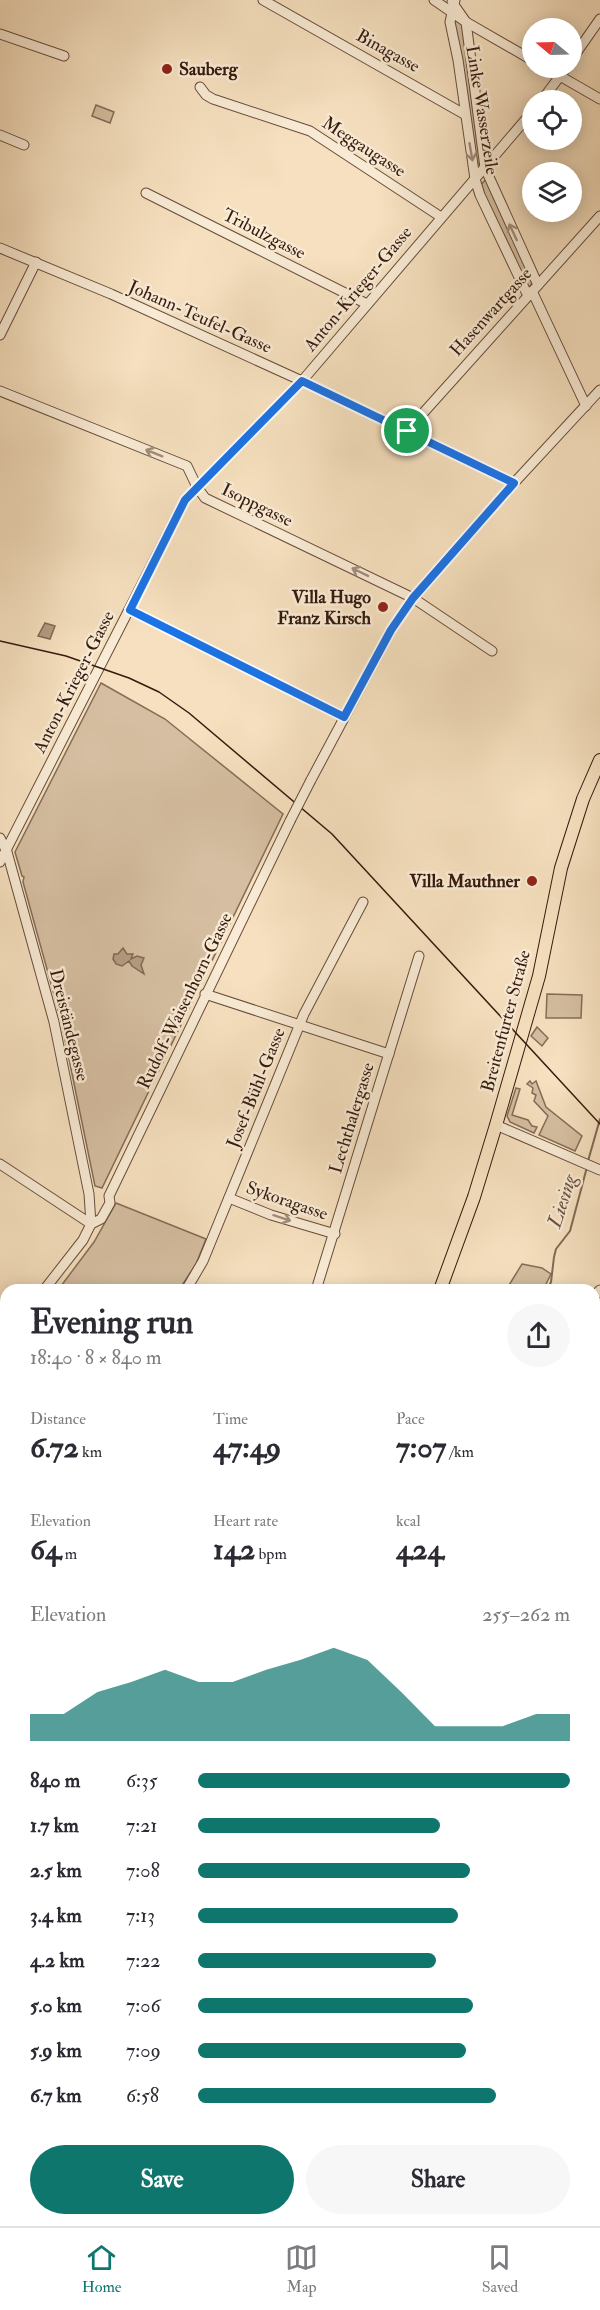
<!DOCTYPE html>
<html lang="en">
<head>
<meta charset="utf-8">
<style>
	body { margin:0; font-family:"IM FELL Double Pica",serif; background:#f7f7f7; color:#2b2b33; height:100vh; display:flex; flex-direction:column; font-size:22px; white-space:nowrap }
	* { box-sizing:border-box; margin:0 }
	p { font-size:20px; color:#7c7c81 }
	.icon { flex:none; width:33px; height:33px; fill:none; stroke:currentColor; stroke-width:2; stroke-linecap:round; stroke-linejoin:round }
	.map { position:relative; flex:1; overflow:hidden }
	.panel { position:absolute; left:0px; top:1284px; width:600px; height:942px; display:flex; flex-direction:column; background:#fff; border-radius:18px 18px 0 0; box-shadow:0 3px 15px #0003 }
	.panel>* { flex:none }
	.needle { width:39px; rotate:289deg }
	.fabs { position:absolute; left:522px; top:18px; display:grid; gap:12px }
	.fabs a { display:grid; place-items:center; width:60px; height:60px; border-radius:50%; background:#fff; box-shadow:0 3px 15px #0003; font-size:30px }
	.pin { position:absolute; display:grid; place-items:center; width:51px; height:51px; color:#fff; margin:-26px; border:3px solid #fff; border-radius:50%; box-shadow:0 2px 6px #0007 }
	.round { display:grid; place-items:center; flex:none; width:63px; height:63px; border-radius:32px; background:#f7f7f7 }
	.overview { display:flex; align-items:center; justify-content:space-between; height:102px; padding:0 30px }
	h1 { font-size:33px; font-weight:700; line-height:45px }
	.stats { display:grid; grid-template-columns:repeat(3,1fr); gap:9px; height:102px; padding:6px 30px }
	.stats div { display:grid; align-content:center }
	.stats b { font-size:30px; font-weight:700 }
	.stats small { font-size:16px; font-weight:400 }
	.stats p { font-size:16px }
	.chart { height:168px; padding:12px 30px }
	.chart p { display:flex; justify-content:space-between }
	.chart svg { width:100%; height:108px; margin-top:6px; fill:#0f766e; opacity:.7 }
	.cta { display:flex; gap:12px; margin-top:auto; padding:12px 30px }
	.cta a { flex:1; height:69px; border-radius:36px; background:#0f766e; color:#fff; font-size:24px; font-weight:700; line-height:69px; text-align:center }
	.cta a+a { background:#f7f7f7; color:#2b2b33 }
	ul { padding:0 30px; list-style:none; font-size:20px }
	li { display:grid; grid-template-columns:96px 72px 1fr; align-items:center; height:45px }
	li i { height:15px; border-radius:8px; background:#0f766e }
	.tabs { display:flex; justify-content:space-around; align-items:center; height:84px; border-top:2px solid #e1e1e2; background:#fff; font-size:16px; color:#7c7c81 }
	.tabs a { display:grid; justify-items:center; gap:3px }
	.tabs .on { color:#0f766e }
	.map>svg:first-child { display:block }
</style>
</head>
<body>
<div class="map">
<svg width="600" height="2226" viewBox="0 0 600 2226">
	<rect width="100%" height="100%" fill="#f6e0bf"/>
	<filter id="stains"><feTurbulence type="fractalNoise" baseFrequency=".00333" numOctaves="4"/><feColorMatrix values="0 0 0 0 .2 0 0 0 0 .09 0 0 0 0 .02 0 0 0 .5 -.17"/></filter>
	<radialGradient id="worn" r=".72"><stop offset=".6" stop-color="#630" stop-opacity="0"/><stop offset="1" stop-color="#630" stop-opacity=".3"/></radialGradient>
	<g fill="#d5bea1" stroke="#856c58" stroke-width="1.5">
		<polygon points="458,20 463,24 482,160 477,165 454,22"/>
		<polygon points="96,105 114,112 110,123 92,116"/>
		<polygon points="486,179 533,282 529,288 526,287 480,186"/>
		<polygon points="101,683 165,719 283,814 102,1188 95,1186 61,1020 23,882 24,877 22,876 15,852"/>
		<polygon points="547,994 582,995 581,1018 546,1018"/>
		<polygon points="537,1027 548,1038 542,1046 531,1036"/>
		<polygon points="530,1081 532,1084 536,1081 546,1107 582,1136 575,1151 539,1135 548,1116 534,1101 536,1095 532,1093 533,1088 527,1084"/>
		<polygon points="516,1088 520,1089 512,1115 528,1120 532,1126 537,1127 534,1133 510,1122 507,1116"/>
		<polygon points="116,1203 206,1239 196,1264 179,1290 58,1290 94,1242"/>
		<polygon points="522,1264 542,1268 551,1274 543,1290 506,1290"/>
		<polygon points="6,1330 6,1415 0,1413 0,1335"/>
		<polygon points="594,1497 600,1514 600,1838 594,1846 594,1520 599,1517 594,1507"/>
		<polygon points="0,1621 6,1624 6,1659 2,1658 1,1666"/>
		<polygon points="4,1672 6,1673 6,1722 2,1720 0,1723 0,1674 2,1675"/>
		<polygon points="6,1745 6,1846 0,1842 0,1767 5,1759 0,1756 1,1747 4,1749"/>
		<polygon points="594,1874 600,1876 600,2003 594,2000"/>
		<polygon points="6,1986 6,2215 0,2209 0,1991"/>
		<polygon points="594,2082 600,2084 600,2226 433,2226 437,2220 594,2220"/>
		<polygon points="12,2220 55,2220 54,2226 21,2226"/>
		<polygon points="63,2220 229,2220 229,2226 62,2226"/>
	</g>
	<g fill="#b49d83" stroke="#816954" stroke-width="1.5">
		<polygon points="45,623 55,626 50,639 38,636"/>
		<polygon points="123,948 127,954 133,954 131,959 137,956 144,958 141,965 144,974 132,966 129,961 122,966 116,964 113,959 114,954 118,954"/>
	</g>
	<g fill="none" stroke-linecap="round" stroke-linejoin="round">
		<g stroke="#816954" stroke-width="2">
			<polyline points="588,1161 600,1119"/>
			<polyline points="547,1290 551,1282 554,1257 556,1249 570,1231 587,1167"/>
			<polyline points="594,1565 600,1570"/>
			<polyline points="594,1593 600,1618"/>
			<polyline points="594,1654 600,1624"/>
			<polyline points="556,2220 559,2226"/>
			<polyline points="573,2220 576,2226"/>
		</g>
		<g stroke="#654c3a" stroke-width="11">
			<g id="minor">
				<polyline points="263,0 464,114"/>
				<polyline points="434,0 466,22 532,60"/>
				<polyline points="455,0 450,22 458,60 475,179 480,195 528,296"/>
				<polyline points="452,2 466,22 485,168 538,285"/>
				<polyline points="0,34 64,56"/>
				<polyline points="572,59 600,19"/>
				<polyline points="546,68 600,99"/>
				<polyline points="200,87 206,95 213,99 310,131 441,217"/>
				<polyline points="542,100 566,68"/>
				<polyline points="0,135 24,145"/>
				<polyline points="146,193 367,304"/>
				<polyline points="0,248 111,294 302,381 514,483"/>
				<polyline points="532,291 586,406"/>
				<polyline points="0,335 36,262"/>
				<polyline points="0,391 187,466 197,487 205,498 413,598 492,651"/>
				<polyline points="407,431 600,216"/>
				<polyline points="130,610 344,717"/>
				<polyline points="311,780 391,630 413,598 514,483 600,390"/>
				<polyline points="0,838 7,852 54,1022 89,1194 91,1224"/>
				<polyline points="0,862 185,500 302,381 532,112"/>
				<polyline points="205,994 389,1054"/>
				<polyline points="496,1125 600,1170"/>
				<polyline points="0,1164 91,1224"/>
				<polyline points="229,1198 271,1215 335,1234"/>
				<polyline points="44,1290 83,1240 91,1224 101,1219 110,1203 109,1196 290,821"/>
				<polyline points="186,1290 203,1261 304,1014 363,902"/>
				<polyline points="316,1290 419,956"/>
				<polyline points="594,1296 600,1290"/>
				<polyline points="0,1324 6,1319"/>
				<polyline points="594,1368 600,1370"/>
				<polyline points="0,1502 6,1503"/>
				<polyline points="594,1864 600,1867"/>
				<polyline points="58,2226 59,2220"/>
			</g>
		</g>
		<g stroke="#351a0e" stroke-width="14">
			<g id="major">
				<polyline points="440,1290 474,1197 496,1125 539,976 561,868 583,799 600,760"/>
				<polyline points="0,1611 6,1614"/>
				<polyline points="594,2069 600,2071"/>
				<polyline points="325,2226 326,2220"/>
			</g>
		</g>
		<use href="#minor" stroke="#f9ebd5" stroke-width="9"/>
		<use href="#major" stroke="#f6e0bf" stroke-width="12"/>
		<polyline stroke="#351a0e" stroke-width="1.5" points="0,641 66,656 129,678 159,692 189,713 332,834 600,1124"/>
		<g stroke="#654c3a" stroke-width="11" stroke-linecap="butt">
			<polyline id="minor-bridge" points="290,821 311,780"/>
		</g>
		<use href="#minor-bridge" stroke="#f9ebd5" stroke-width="9"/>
	</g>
	<defs><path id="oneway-shaft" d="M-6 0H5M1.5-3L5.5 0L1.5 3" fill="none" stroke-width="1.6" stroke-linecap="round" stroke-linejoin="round" transform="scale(1.5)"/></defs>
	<g stroke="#a18d7b">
		<use href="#oneway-shaft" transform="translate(471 152) rotate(80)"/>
		<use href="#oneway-shaft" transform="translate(513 232) rotate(-115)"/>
		<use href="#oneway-shaft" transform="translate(154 453) rotate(-158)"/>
		<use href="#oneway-shaft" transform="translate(360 572) rotate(-154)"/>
		<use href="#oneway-shaft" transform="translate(282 1218) rotate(18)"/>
	</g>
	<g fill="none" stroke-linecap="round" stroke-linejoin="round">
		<g stroke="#fff" stroke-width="12">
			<polygon id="route" points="302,381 514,483 413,598 391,630 344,717 130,610 185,500"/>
		</g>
		<use href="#route" stroke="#1a73e8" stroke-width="8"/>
	</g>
	<g fill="#8f2418" stroke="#f9ebd5" stroke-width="2">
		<circle cx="167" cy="69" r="6"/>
		<circle cx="383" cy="607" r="6"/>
		<circle cx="532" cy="881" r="6"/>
	</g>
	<g text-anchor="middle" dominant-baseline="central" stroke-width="5" stroke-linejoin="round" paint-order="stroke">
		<g font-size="18" fill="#351a0e" stroke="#f9ebd5">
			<text transform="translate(388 51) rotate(29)">Binagasse</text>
			<text transform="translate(482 110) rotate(81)">Linke Wasserzeile</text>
			<text transform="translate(364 147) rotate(33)">Meggaugasse</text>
			<text transform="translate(264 234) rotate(27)">Tribulzgasse</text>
			<text transform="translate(358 289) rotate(-50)">Anton-Krieger-Gasse</text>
			<text transform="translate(491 312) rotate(-48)">Hasenwartgasse</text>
			<text transform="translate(200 317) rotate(24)">Johann-Teufel-Gasse</text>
			<text transform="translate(257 505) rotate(26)">Isoppgasse</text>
			<text transform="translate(74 682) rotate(-63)">Anton-Krieger-Gasse</text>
			<text transform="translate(185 1001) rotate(-64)">Rudolf-Waisenhorn-Gasse</text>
			<text transform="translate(506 1021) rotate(-75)">Breitenfurter Straße</text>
			<text transform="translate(69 1025) rotate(76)">Dreiständegasse</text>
			<text transform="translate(256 1088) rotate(-68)">Josef-Bühl-Gasse</text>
			<text transform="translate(352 1118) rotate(-73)">Lechthalergasse</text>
			<text transform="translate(287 1201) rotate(19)">Sykoragasse</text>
		</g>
		<g font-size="18" font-weight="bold" fill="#351a0e" stroke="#f9ebd5" text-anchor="end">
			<text x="179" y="69" text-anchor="start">Sauberg</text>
			<text x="371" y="597">Villa Hugo<tspan x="371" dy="21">Franz Kirsch</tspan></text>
			<text x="520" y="881">Villa Mauthner</text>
		</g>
		<g font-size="20" font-style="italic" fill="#684e3d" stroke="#f9ebd5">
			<text transform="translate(562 1201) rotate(-72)">Liesing</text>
		</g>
	</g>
	<rect width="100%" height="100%" filter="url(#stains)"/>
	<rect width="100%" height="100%" fill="url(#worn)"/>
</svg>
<div class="fabs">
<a><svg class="needle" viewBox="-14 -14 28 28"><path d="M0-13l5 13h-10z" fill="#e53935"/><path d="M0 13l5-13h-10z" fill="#7c7c81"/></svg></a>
<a><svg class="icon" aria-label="locate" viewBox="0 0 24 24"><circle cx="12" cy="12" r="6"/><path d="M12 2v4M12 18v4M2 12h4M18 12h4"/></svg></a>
<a><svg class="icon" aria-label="layers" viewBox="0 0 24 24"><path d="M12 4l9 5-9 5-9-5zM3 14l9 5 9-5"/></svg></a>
</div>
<div class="pin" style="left:407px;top:431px;background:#1e9e55"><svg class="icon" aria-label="arrive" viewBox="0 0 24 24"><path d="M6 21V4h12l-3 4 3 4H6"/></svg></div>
<section class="panel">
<div class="overview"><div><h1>Evening run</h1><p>18:40 · 8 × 840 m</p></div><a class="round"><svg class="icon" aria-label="share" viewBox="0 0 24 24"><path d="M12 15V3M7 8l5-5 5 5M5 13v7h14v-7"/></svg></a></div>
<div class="stats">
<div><p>Distance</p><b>6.72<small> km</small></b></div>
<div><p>Time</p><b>47:49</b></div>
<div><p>Pace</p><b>7:07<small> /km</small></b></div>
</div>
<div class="stats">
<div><p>Elevation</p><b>64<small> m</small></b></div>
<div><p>Heart rate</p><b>142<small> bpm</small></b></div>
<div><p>kcal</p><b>424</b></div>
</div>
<div class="chart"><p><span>Elevation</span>255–262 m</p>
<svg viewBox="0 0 160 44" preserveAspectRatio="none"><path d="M0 44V33L10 33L20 24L30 20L40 15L50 20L60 20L70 15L80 11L90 6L100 11L110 24L120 38L130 38L140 38L150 33L160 33V44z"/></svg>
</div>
<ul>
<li><b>840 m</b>6:35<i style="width:100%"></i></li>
<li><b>1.7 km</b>7:21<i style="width:65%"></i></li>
<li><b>2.5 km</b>7:08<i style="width:73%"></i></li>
<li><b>3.4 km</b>7:13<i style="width:70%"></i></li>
<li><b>4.2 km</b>7:22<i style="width:64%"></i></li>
<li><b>5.0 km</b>7:06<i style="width:74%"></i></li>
<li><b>5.9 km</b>7:09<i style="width:72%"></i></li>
<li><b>6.7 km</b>6:58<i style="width:80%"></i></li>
</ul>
<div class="cta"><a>Save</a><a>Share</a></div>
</section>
</div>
<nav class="tabs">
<a class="on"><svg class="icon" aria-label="home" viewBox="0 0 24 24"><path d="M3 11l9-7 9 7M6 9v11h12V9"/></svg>Home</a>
<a><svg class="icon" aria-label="map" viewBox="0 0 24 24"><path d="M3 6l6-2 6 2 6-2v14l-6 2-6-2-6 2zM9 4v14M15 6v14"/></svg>Map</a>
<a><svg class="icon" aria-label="saved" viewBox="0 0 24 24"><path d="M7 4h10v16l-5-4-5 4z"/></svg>Saved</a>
</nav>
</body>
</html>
